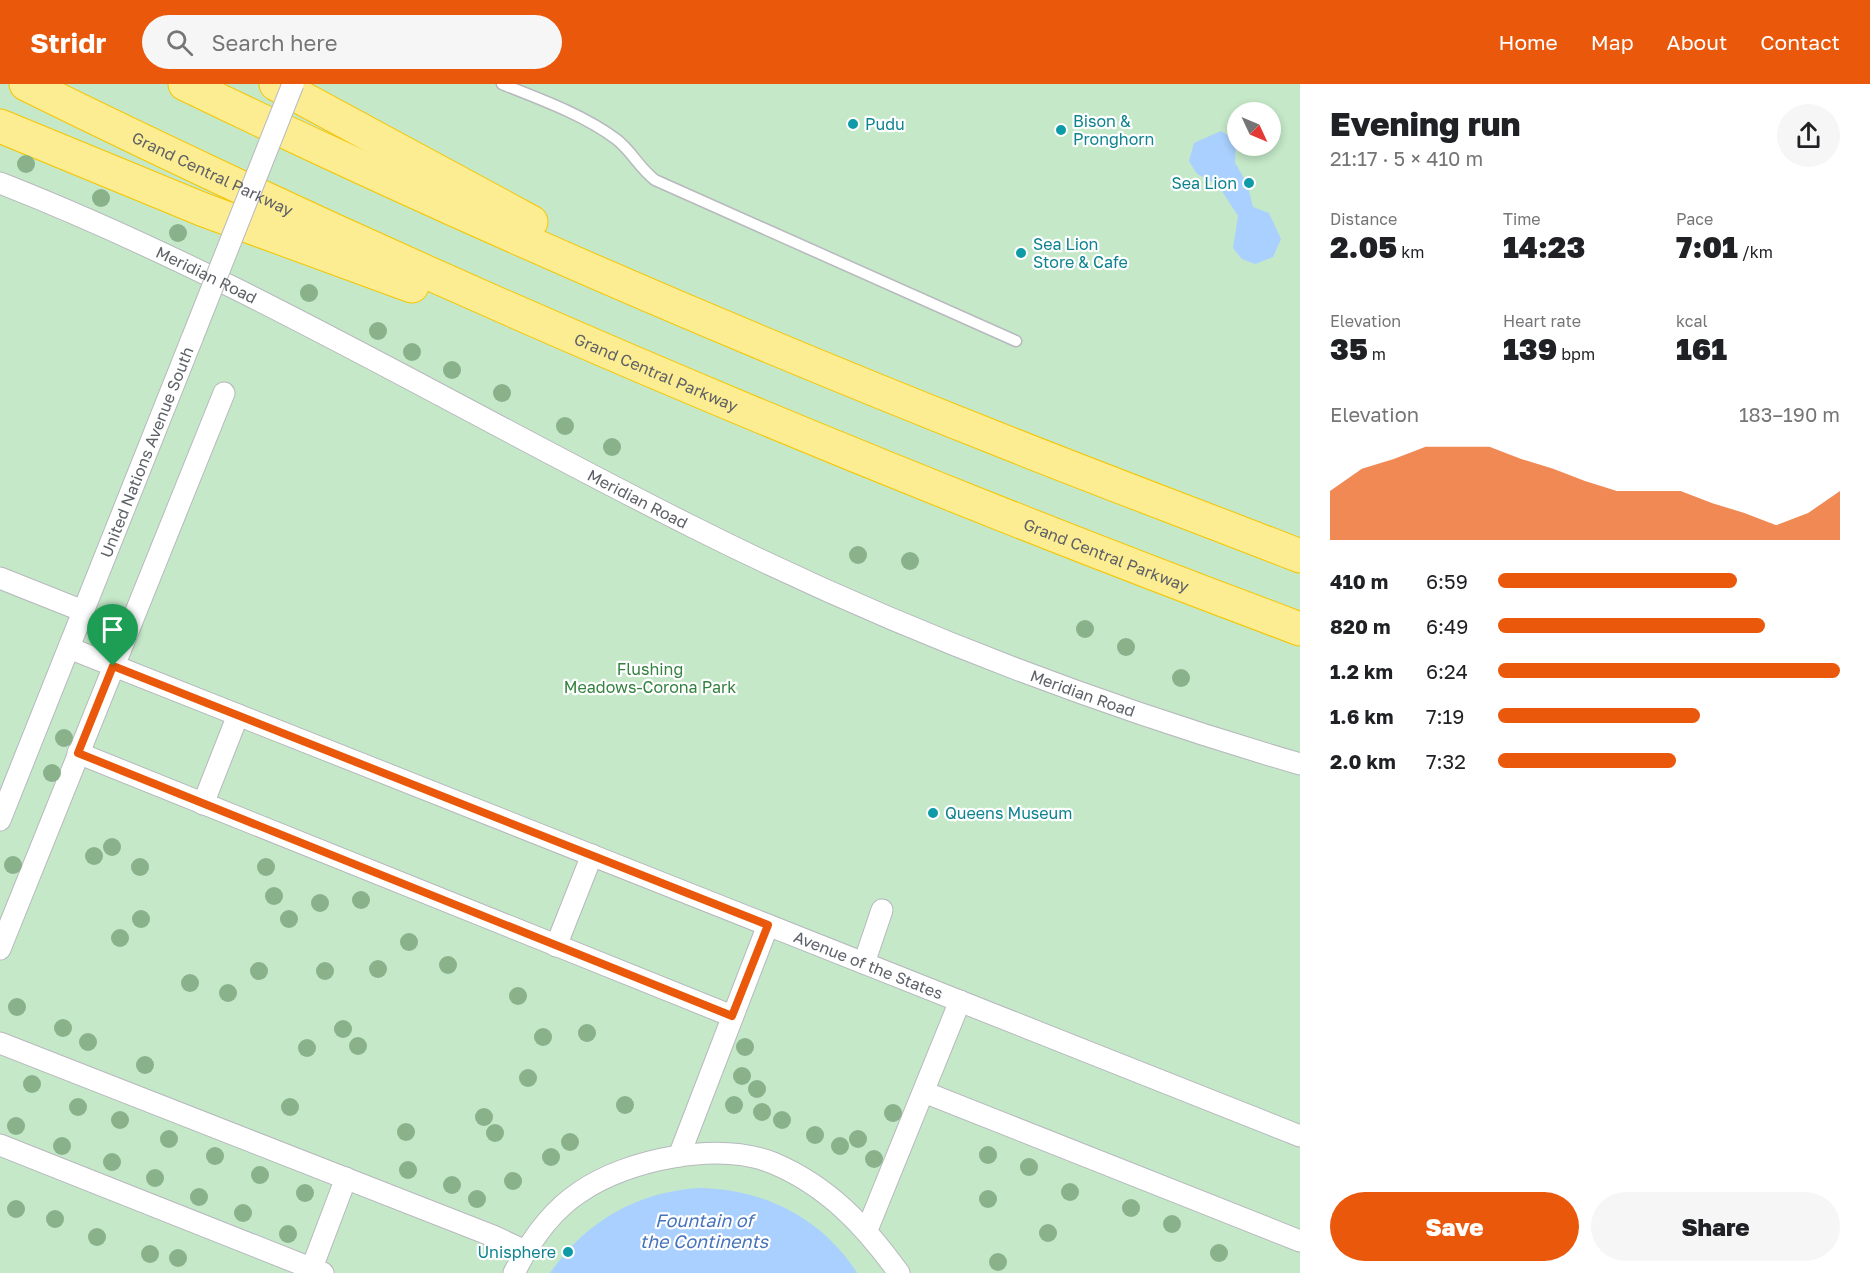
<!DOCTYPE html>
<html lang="en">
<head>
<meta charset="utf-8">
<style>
	body { margin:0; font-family:"Golos Text",sans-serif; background:#f6f6f6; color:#202124; height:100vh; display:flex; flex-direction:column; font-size:22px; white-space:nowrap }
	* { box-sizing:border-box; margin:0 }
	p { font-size:20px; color:#757577 }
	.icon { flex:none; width:33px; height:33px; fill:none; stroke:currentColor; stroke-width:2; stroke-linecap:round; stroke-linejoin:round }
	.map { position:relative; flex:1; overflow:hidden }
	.sheet { display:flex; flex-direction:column; background:#fff; width:570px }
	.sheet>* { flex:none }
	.needle { width:39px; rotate:134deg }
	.fabs { position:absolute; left:1227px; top:18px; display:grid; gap:12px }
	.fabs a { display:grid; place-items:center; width:54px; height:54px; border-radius:50%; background:#fff; box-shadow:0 3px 9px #0003; font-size:30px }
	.pin { position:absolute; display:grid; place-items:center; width:51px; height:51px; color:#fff; margin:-62px -26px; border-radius:50% 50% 50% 0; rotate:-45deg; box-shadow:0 0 6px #0007 }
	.pin .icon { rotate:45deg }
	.round { display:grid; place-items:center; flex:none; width:63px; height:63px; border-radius:32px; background:#f6f6f6 }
	.head { display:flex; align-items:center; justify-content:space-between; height:102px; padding:0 30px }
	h1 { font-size:33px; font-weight:800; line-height:45px }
	.metrics { display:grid; grid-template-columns:repeat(3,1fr); gap:9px; height:102px; padding:6px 30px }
	.metrics div { display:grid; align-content:center }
	.metrics b { font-size:30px; font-weight:800 }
	.metrics small { font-size:16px; font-weight:400 }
	.metrics p { font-size:16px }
	.chart { height:168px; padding:12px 30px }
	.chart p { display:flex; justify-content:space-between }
	.chart svg { width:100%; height:108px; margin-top:6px; fill:#ea580c; opacity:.7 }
	.primary-button { display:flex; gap:12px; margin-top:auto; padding:12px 30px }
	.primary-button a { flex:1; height:69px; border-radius:36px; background:#ea580c; color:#fff; font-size:24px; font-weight:800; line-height:69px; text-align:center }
	.primary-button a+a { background:#f6f6f6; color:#202124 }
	ul { padding:0 30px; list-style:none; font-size:20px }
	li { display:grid; grid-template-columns:96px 72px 1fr; align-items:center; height:45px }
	li i { height:15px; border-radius:8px; background:#ea580c }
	header { display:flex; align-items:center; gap:36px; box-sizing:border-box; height:84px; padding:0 30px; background:#ea580c; color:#fff }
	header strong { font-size:28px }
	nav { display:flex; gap:33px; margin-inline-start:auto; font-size:21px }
	.search { width:420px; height:54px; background:#f6f6f6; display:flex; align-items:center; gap:15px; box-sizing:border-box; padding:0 21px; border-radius:33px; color:#757577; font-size:22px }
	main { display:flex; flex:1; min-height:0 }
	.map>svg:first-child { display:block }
</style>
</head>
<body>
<header>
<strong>Stridr</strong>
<div class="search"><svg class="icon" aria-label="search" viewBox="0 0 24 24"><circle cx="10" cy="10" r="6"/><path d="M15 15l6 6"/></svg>Search here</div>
<nav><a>Home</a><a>Map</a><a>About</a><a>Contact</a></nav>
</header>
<main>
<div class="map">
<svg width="1300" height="1189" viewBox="0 0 1300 1189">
	<rect width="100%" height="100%" fill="#f0efe7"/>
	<path fill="#c4e8c8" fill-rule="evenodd" d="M0,0H1300V1189H0ZM1238,28H1270V62H1238Z"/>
	<g fill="#a9d0ff">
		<polygon points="1221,47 1236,56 1235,79 1247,99 1253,123 1269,129 1281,155 1273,173 1255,180 1242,175 1233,164 1238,132 1218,101 1197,90 1189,77 1194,59"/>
		<path d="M699,1104C764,1105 822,1134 857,1189H550C586,1137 637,1108 699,1104Z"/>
	</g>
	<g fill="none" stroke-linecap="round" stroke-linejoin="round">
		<g stroke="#b7b9bd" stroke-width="13">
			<path id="lane" d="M502,0C540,15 584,31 616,55C631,66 639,84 655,96L1016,257"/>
		</g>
		<g stroke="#b7b9bd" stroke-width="23">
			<g id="street">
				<path id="s1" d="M0,99C240,193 462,328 693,443C888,541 1091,619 1300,680"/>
				<polyline points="0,494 83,527"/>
				<path id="s2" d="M69,564L1300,1052"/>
				<polyline points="78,669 732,932"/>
				<polyline points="203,720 238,631"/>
				<path id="s3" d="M0,736L193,252"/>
				<polyline points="556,862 592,771"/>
				<polyline points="0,865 224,309"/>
				<polyline points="864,879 882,826"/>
				<polyline points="0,959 493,1152 525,1167"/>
				<polyline points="924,1008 1300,1157"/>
				<polyline points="0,1061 323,1189"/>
				<polyline points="679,1072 768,841"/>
				<polyline points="867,1146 960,917"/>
				<polyline points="310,1189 346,1094"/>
				<path d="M514,1189C529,1159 551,1127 580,1108C628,1075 718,1057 773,1079C828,1102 865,1142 899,1189"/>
			</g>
		</g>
		<g stroke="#f7c500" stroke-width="35">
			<g id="highway">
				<path id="s4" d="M26,0C441,205 867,383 1300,545"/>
				<path d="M185,0C450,128 720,245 993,353C1095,394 1198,432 1300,472"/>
				<polyline points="276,0 531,138"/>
				<polyline points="0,42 204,126 412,202"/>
			</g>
		</g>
		<use href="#lane" stroke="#fff" stroke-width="10"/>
		<use href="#street" stroke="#fff" stroke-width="21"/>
		<use href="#highway" stroke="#fded92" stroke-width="33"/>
		<g stroke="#b7b9bd" stroke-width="23" stroke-linecap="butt">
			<polyline id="street-bridge" points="193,252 293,0"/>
		</g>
		<use href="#street-bridge" stroke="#fff" stroke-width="21"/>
	</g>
	<g fill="#89b28b">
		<circle cx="26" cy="80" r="9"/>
		<circle cx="101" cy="114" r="9"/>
		<circle cx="178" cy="149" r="9"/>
		<circle cx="309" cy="209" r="9"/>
		<circle cx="378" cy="247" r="9"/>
		<circle cx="412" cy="268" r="9"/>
		<circle cx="452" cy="286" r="9"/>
		<circle cx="502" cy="309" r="9"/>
		<circle cx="565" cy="342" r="9"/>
		<circle cx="612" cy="363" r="9"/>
		<circle cx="858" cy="471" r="9"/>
		<circle cx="910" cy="477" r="9"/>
		<circle cx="1085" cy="545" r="9"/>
		<circle cx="1126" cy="563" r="9"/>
		<circle cx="1181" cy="594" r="9"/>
		<circle cx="64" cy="654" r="9"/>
		<circle cx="52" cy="689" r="9"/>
		<circle cx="112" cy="763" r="9"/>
		<circle cx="94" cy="772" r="9"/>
		<circle cx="13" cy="781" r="9"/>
		<circle cx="140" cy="783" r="9"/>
		<circle cx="266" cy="783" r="9"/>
		<circle cx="274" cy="812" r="9"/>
		<circle cx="361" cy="816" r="9"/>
		<circle cx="320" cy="819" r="9"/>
		<circle cx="141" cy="835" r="9"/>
		<circle cx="289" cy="835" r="9"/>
		<circle cx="120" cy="854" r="9"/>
		<circle cx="409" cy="858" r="9"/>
		<circle cx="448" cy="881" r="9"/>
		<circle cx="378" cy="885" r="9"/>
		<circle cx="259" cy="887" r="9"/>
		<circle cx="325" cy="887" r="9"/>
		<circle cx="190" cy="899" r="9"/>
		<circle cx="228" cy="909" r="9"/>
		<circle cx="518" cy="912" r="9"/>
		<circle cx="17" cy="923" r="9"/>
		<circle cx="63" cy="944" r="9"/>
		<circle cx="343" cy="945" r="9"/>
		<circle cx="587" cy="949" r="9"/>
		<circle cx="543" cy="953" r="9"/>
		<circle cx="88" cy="958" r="9"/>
		<circle cx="358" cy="962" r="9"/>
		<circle cx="745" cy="963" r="9"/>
		<circle cx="307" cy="964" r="9"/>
		<circle cx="145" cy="981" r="9"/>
		<circle cx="742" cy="992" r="9"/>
		<circle cx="528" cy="994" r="9"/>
		<circle cx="32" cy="1000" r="9"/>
		<circle cx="757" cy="1005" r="9"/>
		<circle cx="625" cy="1021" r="9"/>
		<circle cx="734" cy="1021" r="9"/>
		<circle cx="78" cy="1023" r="9"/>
		<circle cx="290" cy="1023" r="9"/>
		<circle cx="762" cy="1028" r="9"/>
		<circle cx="893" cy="1029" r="9"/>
		<circle cx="484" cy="1033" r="9"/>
		<circle cx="120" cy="1036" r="9"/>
		<circle cx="782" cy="1036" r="9"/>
		<circle cx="16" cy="1042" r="9"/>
		<circle cx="406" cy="1048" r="9"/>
		<circle cx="495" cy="1049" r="9"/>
		<circle cx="815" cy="1051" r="9"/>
		<circle cx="169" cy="1055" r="9"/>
		<circle cx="858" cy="1055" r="9"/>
		<circle cx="570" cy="1058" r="9"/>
		<circle cx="62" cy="1062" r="9"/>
		<circle cx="840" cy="1062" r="9"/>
		<circle cx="988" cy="1071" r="9"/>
		<circle cx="215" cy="1072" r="9"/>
		<circle cx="551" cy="1073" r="9"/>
		<circle cx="874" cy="1075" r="9"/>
		<circle cx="112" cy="1078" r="9"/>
		<circle cx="1029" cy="1083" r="9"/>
		<circle cx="408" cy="1086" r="9"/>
		<circle cx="260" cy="1091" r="9"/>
		<circle cx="155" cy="1094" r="9"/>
		<circle cx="513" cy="1097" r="9"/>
		<circle cx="452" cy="1101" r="9"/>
		<circle cx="1070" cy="1108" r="9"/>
		<circle cx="305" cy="1109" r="9"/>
		<circle cx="199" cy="1113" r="9"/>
		<circle cx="477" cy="1115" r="9"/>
		<circle cx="988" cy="1115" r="9"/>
		<circle cx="1131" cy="1124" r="9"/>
		<circle cx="16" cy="1125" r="9"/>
		<circle cx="243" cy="1129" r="9"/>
		<circle cx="55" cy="1135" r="9"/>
		<circle cx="1172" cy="1140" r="9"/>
		<circle cx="1048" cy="1149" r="9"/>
		<circle cx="288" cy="1150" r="9"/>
		<circle cx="97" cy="1153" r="9"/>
		<circle cx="1219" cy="1169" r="9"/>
		<circle cx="150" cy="1170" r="9"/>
		<circle cx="178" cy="1174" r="9"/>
		<circle cx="998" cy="1178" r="9"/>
	</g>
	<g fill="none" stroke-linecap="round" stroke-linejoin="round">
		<g stroke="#fff" stroke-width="12">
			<polygon id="route" points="113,582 768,841 732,932 78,669"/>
		</g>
		<use href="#route" stroke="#ea580c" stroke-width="8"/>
	</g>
	<g fill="#0f9aa8" stroke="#fff" stroke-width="2">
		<circle cx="853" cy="40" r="6"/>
		<circle cx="1061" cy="46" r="6"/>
		<circle cx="1249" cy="99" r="6"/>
		<circle cx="1021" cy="169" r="6"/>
		<circle cx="933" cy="729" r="6"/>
		<circle cx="568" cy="1168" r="6"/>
	</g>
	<g text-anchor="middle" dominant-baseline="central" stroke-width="4.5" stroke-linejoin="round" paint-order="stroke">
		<g font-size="16" fill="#0d838f" stroke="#fff" text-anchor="start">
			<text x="1073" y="37">Bison &amp;<tspan x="1073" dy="18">Pronghorn</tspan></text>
			<text x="865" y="40">Pudu</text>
			<text x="1237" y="99" text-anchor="end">Sea Lion</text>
			<text x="1033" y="160">Sea Lion<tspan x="1033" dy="18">Store &amp; Cafe</tspan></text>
			<text x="945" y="729">Queens Museum</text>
			<text x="556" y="1168" text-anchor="end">Unisphere</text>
		</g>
		<g font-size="16" fill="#5e6167" stroke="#fff">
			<text stroke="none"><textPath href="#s4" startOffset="207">Grand Central Parkway</textPath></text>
			<text stroke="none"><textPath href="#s1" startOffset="226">Meridian Road</textPath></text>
			<text stroke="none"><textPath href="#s4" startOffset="693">Grand Central Parkway</textPath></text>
			<text stroke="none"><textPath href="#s3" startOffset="396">United Nations Avenue South</textPath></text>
			<text stroke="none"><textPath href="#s1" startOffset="712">Meridian Road</textPath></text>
			<text stroke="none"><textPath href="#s4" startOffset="1179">Grand Central Parkway</textPath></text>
			<text stroke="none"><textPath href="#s1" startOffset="1198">Meridian Road</textPath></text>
			<text stroke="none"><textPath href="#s2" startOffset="860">Avenue of the States</textPath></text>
		</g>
		<g font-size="16" fill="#348140" stroke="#fff">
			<text x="650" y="585">Flushing<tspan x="650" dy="18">Meadows-Corona Park</tspan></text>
		</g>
		<g font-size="18" font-style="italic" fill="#4673bb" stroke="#fff">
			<text x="704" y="1136">Fountain of<tspan x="704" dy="21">the Continents</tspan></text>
		</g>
	</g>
</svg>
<div class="fabs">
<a><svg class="needle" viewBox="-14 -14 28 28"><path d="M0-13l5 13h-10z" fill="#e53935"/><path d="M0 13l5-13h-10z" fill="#757577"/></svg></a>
</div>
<div class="pin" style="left:113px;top:582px;background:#1e9e55"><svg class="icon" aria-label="arrive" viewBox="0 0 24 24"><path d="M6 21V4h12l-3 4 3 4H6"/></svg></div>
</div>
<section class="sheet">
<div class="head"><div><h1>Evening run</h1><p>21:17 · 5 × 410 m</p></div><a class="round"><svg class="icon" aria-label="share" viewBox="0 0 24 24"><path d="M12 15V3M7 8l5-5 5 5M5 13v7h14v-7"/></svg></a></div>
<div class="metrics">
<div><p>Distance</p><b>2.05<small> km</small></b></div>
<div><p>Time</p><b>14:23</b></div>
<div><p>Pace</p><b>7:01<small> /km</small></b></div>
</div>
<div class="metrics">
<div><p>Elevation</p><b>35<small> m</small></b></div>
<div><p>Heart rate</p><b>139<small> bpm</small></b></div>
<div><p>kcal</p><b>161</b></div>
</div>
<div class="chart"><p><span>Elevation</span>183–190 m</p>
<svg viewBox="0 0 160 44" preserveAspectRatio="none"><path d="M0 44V24L10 15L20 11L30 6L40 6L50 6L60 11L70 15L80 20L90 24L100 24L110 24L120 29L130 33L140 38L150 33L160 24V44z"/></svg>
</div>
<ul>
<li><b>410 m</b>6:59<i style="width:70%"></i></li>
<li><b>820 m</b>6:49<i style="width:78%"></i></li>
<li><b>1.2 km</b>6:24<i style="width:100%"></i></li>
<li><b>1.6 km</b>7:19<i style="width:59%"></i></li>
<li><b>2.0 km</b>7:32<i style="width:52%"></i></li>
</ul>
<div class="primary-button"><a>Save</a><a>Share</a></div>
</section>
</main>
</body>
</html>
